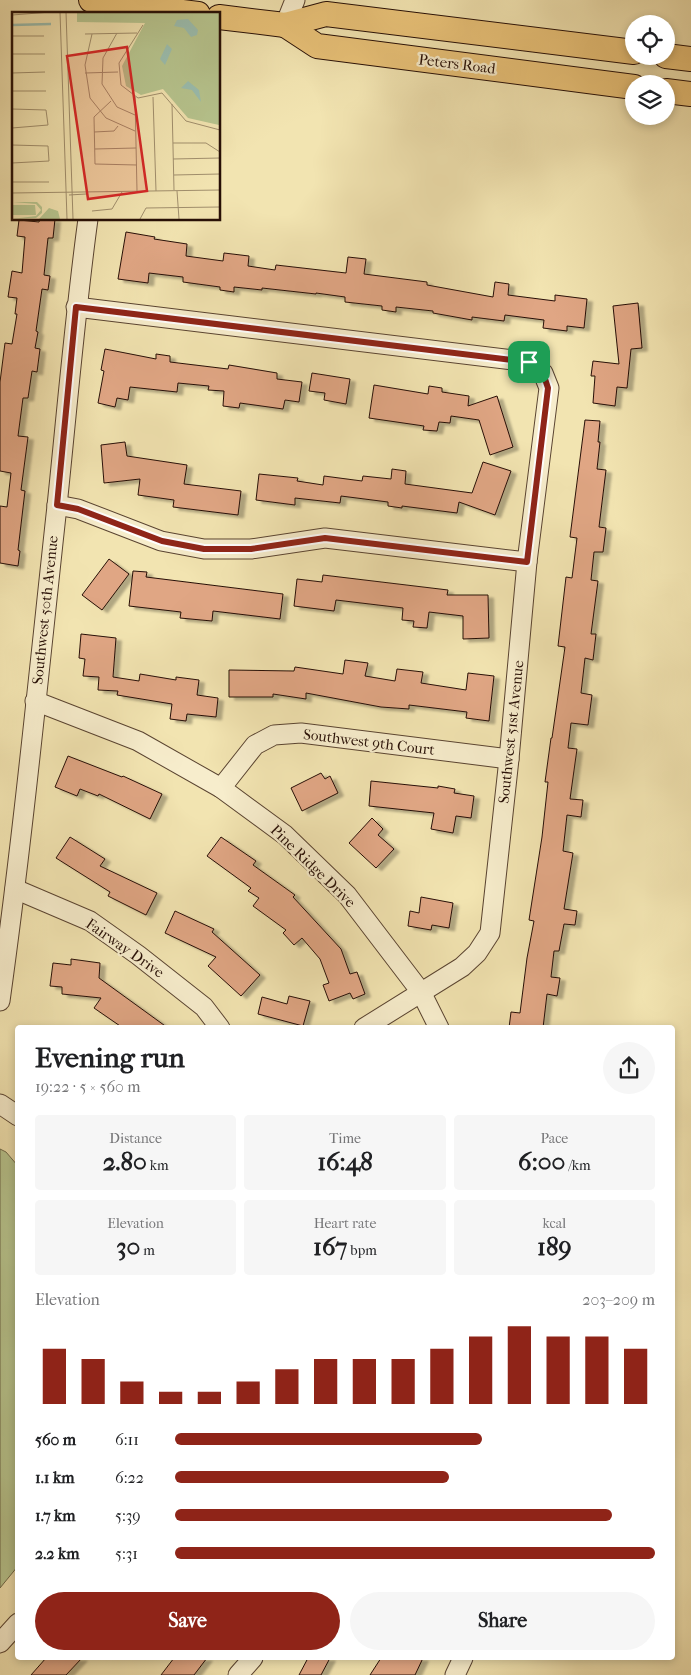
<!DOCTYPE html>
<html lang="en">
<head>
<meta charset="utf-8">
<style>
	body { margin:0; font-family:"IM FELL French Canon",serif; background:#f6f6f6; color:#202124; height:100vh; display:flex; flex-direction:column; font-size:19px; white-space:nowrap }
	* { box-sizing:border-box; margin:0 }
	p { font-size:16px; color:#757577 }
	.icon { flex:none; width:28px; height:28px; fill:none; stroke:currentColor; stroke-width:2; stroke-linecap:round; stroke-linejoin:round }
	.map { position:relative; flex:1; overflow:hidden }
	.sheet { position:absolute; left:15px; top:1025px; width:660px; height:635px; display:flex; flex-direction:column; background:#fff; border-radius:5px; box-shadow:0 2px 8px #0003 }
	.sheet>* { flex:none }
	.controls { position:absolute; left:625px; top:15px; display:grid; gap:10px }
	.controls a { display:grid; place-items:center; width:50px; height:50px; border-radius:50%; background:#fff; box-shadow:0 2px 8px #0003; font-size:25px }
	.pin { position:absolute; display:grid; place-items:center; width:42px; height:42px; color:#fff; margin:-21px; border-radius:10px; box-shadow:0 2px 8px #0006 }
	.round { display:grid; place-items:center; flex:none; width:52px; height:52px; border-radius:26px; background:#f6f6f6 }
	.headline { display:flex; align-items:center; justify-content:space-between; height:85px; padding:0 20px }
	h1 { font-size:28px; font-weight:800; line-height:38px }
	.figures { display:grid; grid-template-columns:repeat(3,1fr); gap:8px; height:85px; padding:5px 20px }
	.figures div { display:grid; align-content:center; border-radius:5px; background:#f6f6f6; text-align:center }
	.figures b { font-size:25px; font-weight:800 }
	.figures small { font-size:14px; font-weight:400 }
	.figures p { font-size:14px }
	.chart { height:140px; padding:10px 20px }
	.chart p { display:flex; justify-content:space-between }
	.chart svg { width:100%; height:90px; margin-top:5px; stroke:#8f2418; stroke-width:6 }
	.action { display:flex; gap:10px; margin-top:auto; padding:10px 20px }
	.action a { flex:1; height:58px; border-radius:30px; background:#8f2418; color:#fff; font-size:20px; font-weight:800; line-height:58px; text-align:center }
	.action a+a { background:#f6f6f6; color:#202124 }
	ul { padding:0 20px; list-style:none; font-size:16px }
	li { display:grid; grid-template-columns:80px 60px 1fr; align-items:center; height:38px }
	li i { height:12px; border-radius:6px; background:#8f2418 }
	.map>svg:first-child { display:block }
</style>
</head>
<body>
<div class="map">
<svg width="691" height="1675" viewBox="0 0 691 1675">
	<defs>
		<filter id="shadow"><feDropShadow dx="5.5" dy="3" stdDeviation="1" flood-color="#0004"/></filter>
	</defs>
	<rect width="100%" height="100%" fill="#f2e4b1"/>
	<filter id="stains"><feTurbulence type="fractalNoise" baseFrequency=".004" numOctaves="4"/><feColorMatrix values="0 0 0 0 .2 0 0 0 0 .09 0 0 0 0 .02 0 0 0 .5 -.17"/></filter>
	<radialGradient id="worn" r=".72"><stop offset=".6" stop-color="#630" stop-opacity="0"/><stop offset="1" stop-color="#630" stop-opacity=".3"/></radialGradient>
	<polygon fill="#b7c58f" stroke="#6f6a4a" points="0,1149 6,1152 18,1166 18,1566 0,1588"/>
	<g fill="#e0a684" stroke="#270f06" filter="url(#shadow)">
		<polygon points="40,219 55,219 53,238 48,238 44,275 50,276 48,290 42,289 36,331 38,332 35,348 40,349 37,372 32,371 28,398 23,398 18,436 28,437 21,490 25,491 18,550 20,551 18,566 0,563 0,506 7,507 11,473 0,471 0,382 5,343 12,344 17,314 15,314 17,298 8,297 12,271 22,273 25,237 17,236 19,220 39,222"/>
		<polygon points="126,232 155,237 154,239 187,244 186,256 223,261 224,253 249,256 248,266 275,270 276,265 346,273 348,257 366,259 364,274 427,282 427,285 493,297 495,282 509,284 508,295 555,301 555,295 587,299 584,328 567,326 567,331 543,328 544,320 505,315 504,321 472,317 472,320 433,313 433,311 396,307 396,312 382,310 382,306 345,302 345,297 316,293 316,294 262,288 262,290 234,287 234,292 220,290 220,287 183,282 183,277 149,273 148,283 118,279"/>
		<polygon points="638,303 642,348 631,349 627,388 617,387 615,406 593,403 595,376 591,376 593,361 619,364 613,306"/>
		<polygon points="105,349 156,359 156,354 170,356 170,362 228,369 229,365 277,373 277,379 302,382 299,402 285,400 283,409 240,403 239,408 223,406 224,391 208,390 209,386 178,383 177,392 130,387 128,400 117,398 115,407 98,403 104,371 101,370"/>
		<polygon points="312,373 350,379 346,404 324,400 325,393 309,391"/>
		<polygon points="374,385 428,394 429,386 442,388 442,392 469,396 468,406 497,396 513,447 490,455 479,420 451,416 450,423 439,422 437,431 423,430 424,426 369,418"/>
		<polygon points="585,420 600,421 598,442 600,442 597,469 606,470 599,527 606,528 603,552 594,552 591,580 598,581 591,634 596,634 593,660 585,658 581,693 592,695 588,725 571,723 568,748 577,749 570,799 583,800 581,817 567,815 563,851 573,853 564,909 577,911 575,925 564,924 559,951 554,951 551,977 560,978 557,996 547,994 543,1028 509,1028 511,1012 520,1013 527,958 534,921 529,920 542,837 548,782 545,782 551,738 552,738 565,647 558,646 566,577 572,578 577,538 570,537"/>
		<polygon points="125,442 127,456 187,465 184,484 241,491 238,515 173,507 174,500 138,495 140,479 104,483 101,445"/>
		<polygon points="483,462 511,471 495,515 459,502 457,513 402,506 402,508 388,506 388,502 341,496 340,503 295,498 295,505 256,500 259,474 298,478 297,481 323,485 324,476 362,481 363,476 391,479 392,469 406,471 405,484 472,493"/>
		<polygon points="109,559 129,574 102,610 82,595"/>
		<polygon points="133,571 147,572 146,577 283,594 280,619 213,611 212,621 180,618 181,612 129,606"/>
		<polygon points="323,575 448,590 447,595 488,595 489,638 463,639 463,616 429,612 427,628 413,627 414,621 402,620 403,608 336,600 334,611 294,606 297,579 322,582"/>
		<polygon points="81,634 116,638 113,677 139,681 140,674 176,680 176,677 199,680 197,695 218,698 216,717 187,714 186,721 170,719 172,704 117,695 118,691 98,690 99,677 83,676 85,659 79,658"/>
		<polygon points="345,660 368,663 365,676 395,681 397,669 423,672 421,683 466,690 468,673 494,676 489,721 466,718 467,712 409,705 409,709 381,707 306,693 306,699 273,694 273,697 229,697 229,670 294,671 295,667 343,674"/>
		<polygon points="68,756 122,777 123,776 162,794 150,819 99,794 98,796 80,789 77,796 55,787"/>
		<polygon points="321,773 325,779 330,776 338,793 302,811 291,788"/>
		<polygon points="371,781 438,788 438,786 455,789 454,793 474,796 471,818 456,816 453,833 431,829 434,813 369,806"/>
		<polygon points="372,818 383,829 378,835 394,849 376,868 349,843"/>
		<polygon points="70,837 105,859 100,866 157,893 146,915 108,896 110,892 56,858"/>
		<polygon points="221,837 256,861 253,865 295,895 293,897 341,949 350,974 357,972 365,994 353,999 350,993 329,1001 323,985 329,983 320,959 302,938 294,945 283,933 286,930 253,906 259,898 248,891 251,888 207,856"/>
		<polygon points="421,897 453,903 449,928 432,925 431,930 408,926 410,911 419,913"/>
		<polygon points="175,911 214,929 212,932 260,975 241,996 208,966 216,957 165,933"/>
		<polygon points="71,959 100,963 99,978 168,1028 123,1028 94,1008 101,998 62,994 62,987 50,986 53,963 71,965"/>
		<polygon points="289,996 310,1001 303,1026 258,1014 262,997 287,1004"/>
		<polygon points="46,1658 82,1658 66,1675 31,1675"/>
		<polygon points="174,1658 207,1658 194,1675 161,1675"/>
		<polygon points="308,1658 330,1658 321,1675 299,1675"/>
		<polygon points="381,1658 423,1658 415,1675 370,1675"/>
	</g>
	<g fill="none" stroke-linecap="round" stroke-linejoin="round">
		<g stroke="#5a4431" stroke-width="21">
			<g id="minor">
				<polyline points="285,25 295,0"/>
				<polyline points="76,307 529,362 543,373 549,388 527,562 509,759 490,933 477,953 462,967 364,1028"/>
				<polyline points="57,505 78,509 161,541 204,549 251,549 325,538 527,562"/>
				<polyline points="35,701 138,741 221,788 285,835 347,895 421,992 439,1028"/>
				<polyline points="221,788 255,745 274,735 301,733 509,759"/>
				<polyline points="15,889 90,921 138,955 204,1007 220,1028"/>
				<path d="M0,1001C23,836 39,671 57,506C67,410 75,314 88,219"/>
				<polyline points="0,1104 18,1116"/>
				<polyline points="0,1643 18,1623"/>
				<polyline points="238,1675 253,1658"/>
				<polyline points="455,1675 463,1658"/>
			</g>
		</g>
		<g stroke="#270f06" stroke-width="26">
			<g id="major">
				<polyline points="91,0 198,14"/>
				<polyline points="219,17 285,25 326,14 634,52"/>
				<polyline points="285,25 317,46 634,87"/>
				<polyline points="666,56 691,59"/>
				<polyline points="666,91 691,94"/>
			</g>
		</g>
		<use href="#minor" stroke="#f7edcc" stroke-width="19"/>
		<use href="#major" stroke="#e9c278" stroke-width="24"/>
	</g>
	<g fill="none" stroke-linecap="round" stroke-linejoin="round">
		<g stroke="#fff" stroke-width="10">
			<polygon id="route" points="76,307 529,362 543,373 548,388 527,562 325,538 251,549 204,549 162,541 78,509 57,505"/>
		</g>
		<use href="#route" stroke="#8f2418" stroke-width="6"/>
	</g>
	<g text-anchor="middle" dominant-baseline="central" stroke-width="4.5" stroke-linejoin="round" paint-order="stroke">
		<g font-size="15" fill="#270f06" stroke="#f7edcc">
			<text transform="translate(457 64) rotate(7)">Peters Road</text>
			<text transform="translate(45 610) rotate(-84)">Southwest 50th Avenue</text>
			<text transform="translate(511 732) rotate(-84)">Southwest 51st Avenue</text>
			<text transform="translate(369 742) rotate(7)">Southwest 9th Court</text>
			<text transform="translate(313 866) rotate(44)">Pine Ridge Drive</text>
			<text transform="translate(125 948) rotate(35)">Fairway Drive</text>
		</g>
	</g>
	<g transform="translate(12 12)">
		<rect width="208" height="208" fill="#f2e4b1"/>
		<path d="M207,0V113L176,106L151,77L129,83L114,74L110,54L133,11L65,10V1ZM1,190H25L30,195V201L24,206L0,207L24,204L29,198L24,192ZM1,193H23L24,203H1ZM37,196L46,199L48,207H27Z" fill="#b7c58f"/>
		<path d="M176,7L186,18L185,23L179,25L172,16L162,14L165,8ZM155,32L160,37L153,53L148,47ZM176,69L187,78L189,90L180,78L169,76Z" fill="#9bbeaf"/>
		<path fill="none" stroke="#9bbeaf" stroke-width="2.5" d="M0,13L39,12"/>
		<path fill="none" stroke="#a18f6d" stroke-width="1" d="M48,0L55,207M54,0L61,207M0,3L39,0M131,13L107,51L109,73L126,86L150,81L174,109L208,118M105,21L91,46L90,72L105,95L123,103M73,22L125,21M80,22L73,53L78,86L94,106L123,119M0,24H32M0,42H33M0,61L33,60M73,61L106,60M0,79H34M123,85L125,179M141,85L144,179M99,89L82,105L83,152L125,153M160,92L162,178M0,97L34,98L36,113L0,116M82,120L102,119L106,114M161,131H194L208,140M0,133L36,134L37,149L0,151M83,137L124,136M161,147L208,146M162,163L208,162M0,170H37M165,179L167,207M0,181L208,178M57,183L74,182M80,199L100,197L110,180M128,207L134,196L208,195"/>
		<path fill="#d62828" fill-opacity="0.15" stroke="#d62828" stroke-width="2.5" d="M115,35L135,179L76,187L55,44Z"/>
		<rect width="208" height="208" fill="none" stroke="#270f06" stroke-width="2.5"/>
	</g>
	<rect width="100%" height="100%" filter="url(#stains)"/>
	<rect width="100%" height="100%" fill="url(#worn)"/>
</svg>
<div class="controls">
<a><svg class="icon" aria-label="locate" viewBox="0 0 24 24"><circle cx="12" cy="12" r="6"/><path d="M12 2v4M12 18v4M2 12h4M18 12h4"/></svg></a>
<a><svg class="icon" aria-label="layers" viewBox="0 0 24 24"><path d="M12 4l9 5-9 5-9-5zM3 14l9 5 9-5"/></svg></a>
</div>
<div class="pin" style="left:529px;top:362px;background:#1e9e55"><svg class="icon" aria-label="arrive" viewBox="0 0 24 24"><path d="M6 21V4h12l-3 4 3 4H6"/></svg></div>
<section class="sheet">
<div class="headline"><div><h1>Evening run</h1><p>19:22 · 5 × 560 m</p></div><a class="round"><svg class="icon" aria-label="share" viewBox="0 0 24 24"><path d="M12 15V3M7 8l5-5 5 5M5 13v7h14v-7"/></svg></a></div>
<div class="figures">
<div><p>Distance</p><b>2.80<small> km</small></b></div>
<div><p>Time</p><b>16:48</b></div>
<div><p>Pace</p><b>6:00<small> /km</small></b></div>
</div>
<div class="figures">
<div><p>Elevation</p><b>30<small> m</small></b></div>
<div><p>Heart rate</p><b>167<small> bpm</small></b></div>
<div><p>kcal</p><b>189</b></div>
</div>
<div class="chart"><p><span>Elevation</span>203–209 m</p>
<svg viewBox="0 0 160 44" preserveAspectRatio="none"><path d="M5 44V17M15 44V22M25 44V33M35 44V38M45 44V38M55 44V33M65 44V27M75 44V22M85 44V22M95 44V22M105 44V17M115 44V11M125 44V6M135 44V11M145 44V11M155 44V17"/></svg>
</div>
<ul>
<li><b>560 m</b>6:11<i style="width:64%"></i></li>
<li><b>1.1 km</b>6:22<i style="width:57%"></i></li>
<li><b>1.7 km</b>5:39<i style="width:91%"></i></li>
<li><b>2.2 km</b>5:31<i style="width:100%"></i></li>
</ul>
<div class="action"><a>Save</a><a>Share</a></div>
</section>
</div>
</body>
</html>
